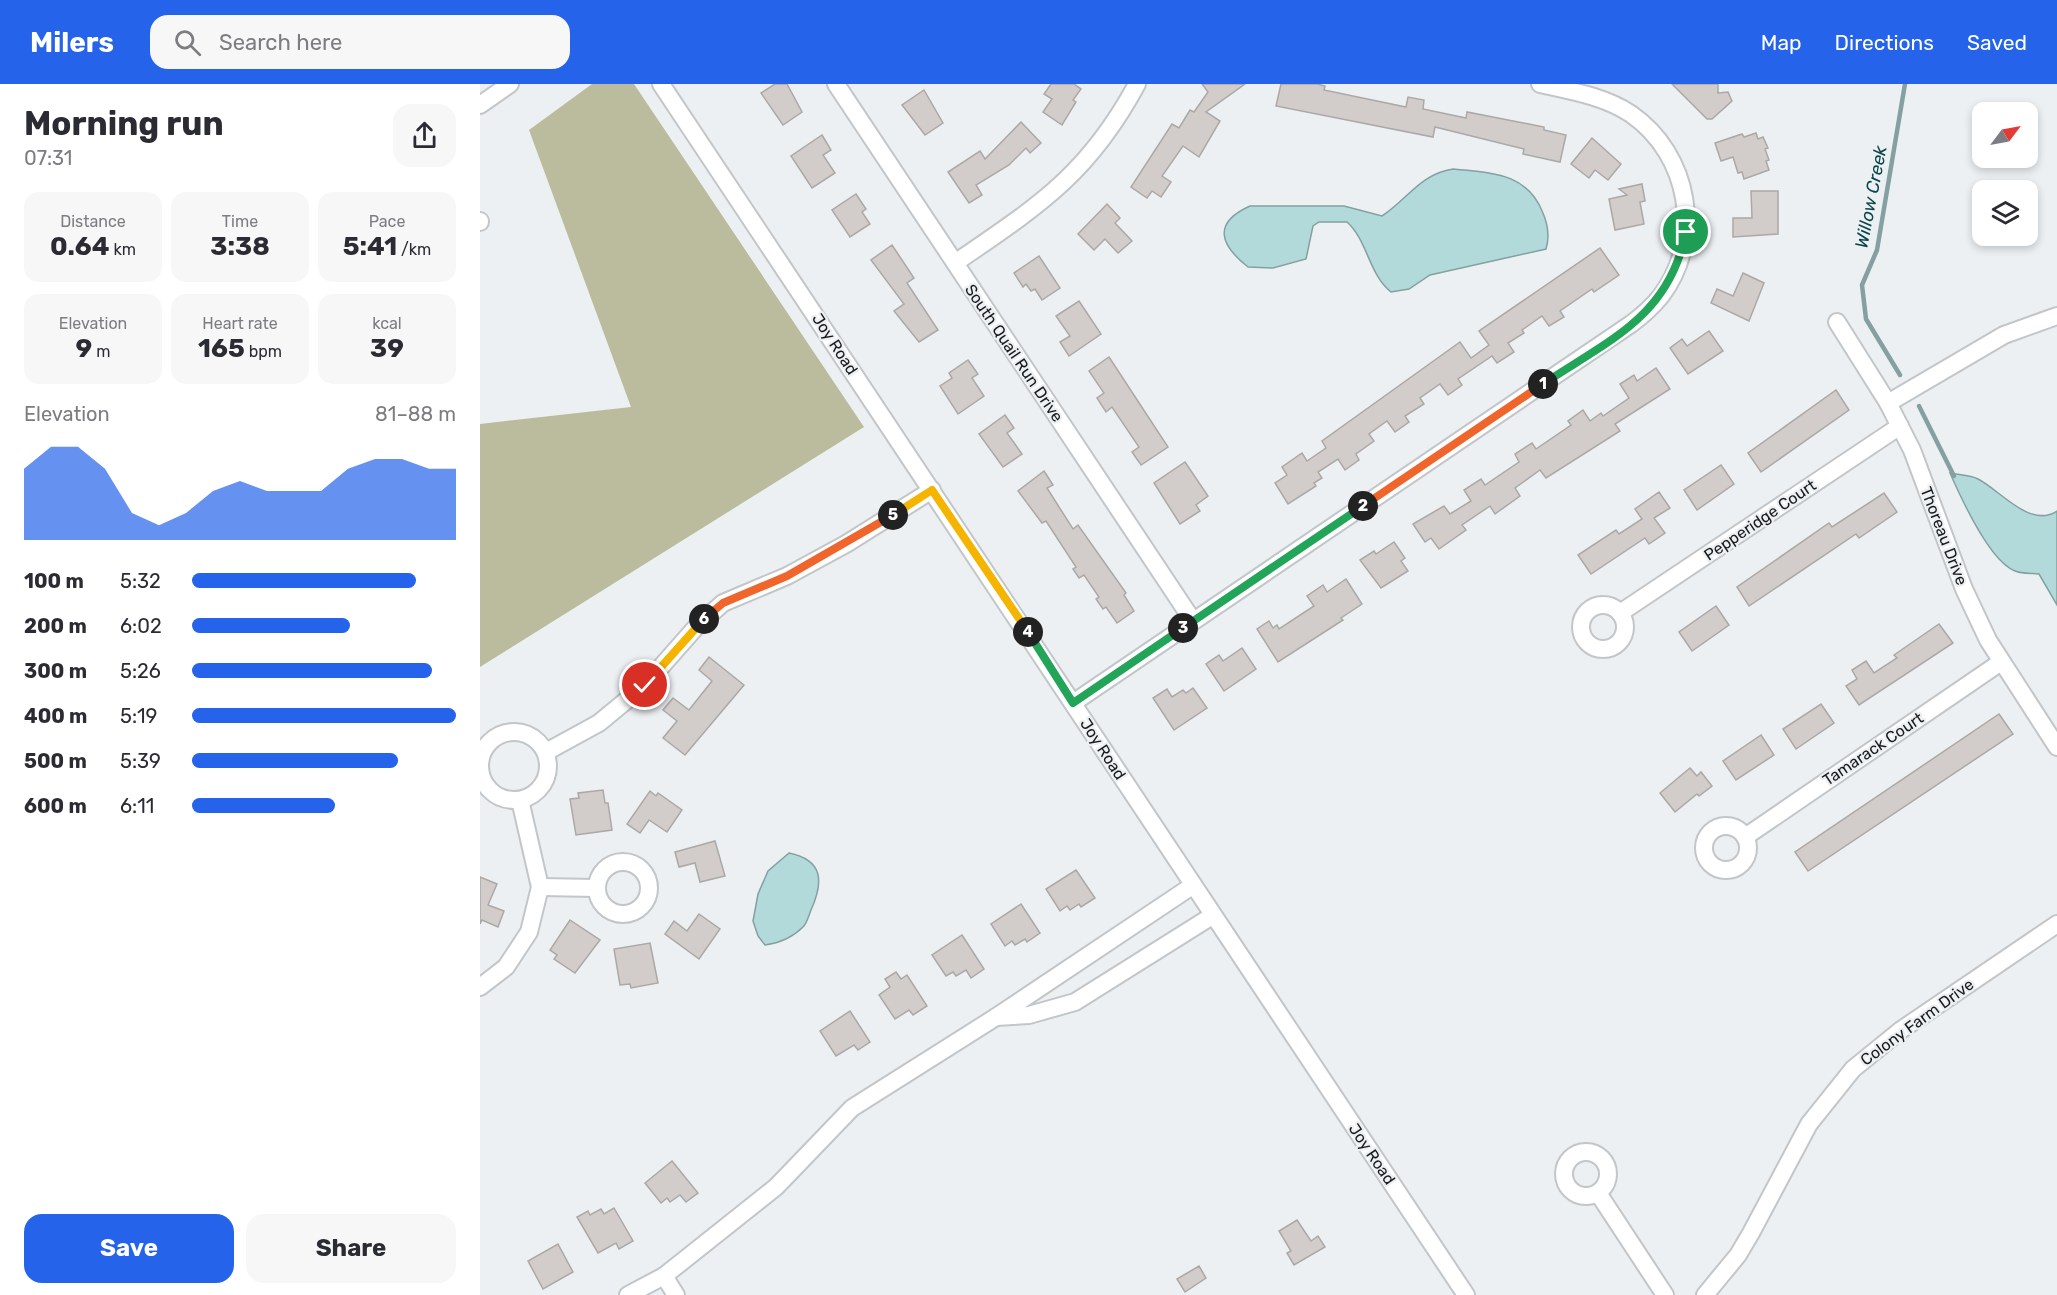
<!DOCTYPE html>
<html lang="en">
<head>
<meta charset="utf-8">
<style>
	body { margin:0; font-family:Rubik,sans-serif; background:#f7f7f7; color:#2b2b33; height:100vh; display:flex; flex-direction:column; font-size:22px; white-space:nowrap }
	* { box-sizing:border-box; margin:0 }
	p { font-size:20px; color:#7c7c81 }
	.icon { flex:none; width:33px; height:33px; fill:none; stroke:currentColor; stroke-width:2; stroke-linecap:round; stroke-linejoin:round }
	.map { position:relative; flex:1; overflow:hidden }
	.details { display:flex; flex-direction:column; background:#fff; width:480px }
	.details>* { flex:none }
	.needle { width:39px; rotate:58deg }
	.buttons { position:absolute; left:1492px; top:18px; display:grid; gap:12px }
	.buttons a { display:grid; place-items:center; width:66px; height:66px; border-radius:12px; background:#fff; box-shadow:0 3px 9px #0003; font-size:30px }
	.pin { position:absolute; display:grid; place-items:center; width:51px; height:51px; color:#fff; margin:-26px; border:3px solid #fff; border-radius:50%; box-shadow:0 2px 6px #0007 }
	.km { position:absolute; width:30px; height:30px; margin:-15px; border-radius:50%; background:#222; color:#fff; font-size:16px; line-height:30px; text-align:center }
	.round { display:grid; place-items:center; flex:none; width:63px; height:63px; border-radius:18px; background:#f7f7f7 }
	.overview { display:flex; align-items:center; justify-content:space-between; height:102px; padding:0 24px }
	h1 { font-size:33px; font-weight:700; line-height:45px }
	.figures { display:grid; grid-template-columns:repeat(3,1fr); gap:9px; height:102px; padding:6px 24px }
	.figures div { display:grid; align-content:center; border-radius:15px; background:#f7f7f7; text-align:center }
	.figures b { font-size:26px; font-weight:700 }
	.figures small { font-size:16px; font-weight:400 }
	.figures p { font-size:16px }
	.chart { height:168px; padding:12px 24px }
	.chart p { display:flex; justify-content:space-between }
	.chart svg { width:100%; height:108px; margin-top:6px; fill:#2563eb; opacity:.7 }
	.primary-button { display:flex; gap:12px; margin-top:auto; padding:12px 24px }
	.primary-button a { flex:1; height:69px; border-radius:18px; background:#2563eb; color:#fff; font-size:24px; font-weight:700; line-height:69px; text-align:center }
	.primary-button a+a { background:#f7f7f7; color:#2b2b33 }
	ul { padding:0 24px; list-style:none; font-size:20px }
	li { display:grid; grid-template-columns:96px 72px 1fr; align-items:center; height:45px }
	li i { height:15px; border-radius:8px; background:#2563eb }
	header { display:flex; align-items:center; gap:36px; box-sizing:border-box; height:84px; padding:0 30px; background:#2563eb; color:#fff }
	header strong { font-size:28px }
	nav { display:flex; gap:33px; margin-inline-start:auto; font-size:21px }
	.search { width:420px; height:54px; background:#f7f7f7; display:flex; align-items:center; gap:15px; box-sizing:border-box; padding:0 21px; border-radius:18px; color:#7c7c81; font-size:22px }
	main { display:flex; flex:1; min-height:0 }
	.map>svg:first-child { display:block }
</style>
</head>
<body>
<header>
<strong>Milers</strong>
<div class="search"><svg class="icon" aria-label="search" viewBox="0 0 24 24"><circle cx="10" cy="10" r="6"/><path d="M15 15l6 6"/></svg>Search here</div>
<nav><a>Map</a><a>Directions</a><a>Saved</a></nav>
</header>
<main>
<section class="details">
<div class="overview"><div><h1>Morning run</h1><p>07:31</p></div><a class="round"><svg class="icon" aria-label="share" viewBox="0 0 24 24"><path d="M12 15V3M7 8l5-5 5 5M5 13v7h14v-7"/></svg></a></div>
<div class="figures">
<div><p>Distance</p><b>0.64<small> km</small></b></div>
<div><p>Time</p><b>3:38</b></div>
<div><p>Pace</p><b>5:41<small> /km</small></b></div>
</div>
<div class="figures">
<div><p>Elevation</p><b>9<small> m</small></b></div>
<div><p>Heart rate</p><b>165<small> bpm</small></b></div>
<div><p>kcal</p><b>39</b></div>
</div>
<div class="chart"><p><span>Elevation</span>81–88 m</p>
<svg viewBox="0 0 160 44" preserveAspectRatio="none"><path d="M0 44V15L10 6L20 6L30 15L40 33L50 38L60 33L70 24L80 20L90 24L100 24L110 24L120 15L130 11L140 11L150 15L160 15V44z"/></svg>
</div>
<ul>
<li><b>100 m</b>5:32<i style="width:85%"></i></li>
<li><b>200 m</b>6:02<i style="width:60%"></i></li>
<li><b>300 m</b>5:26<i style="width:91%"></i></li>
<li><b>400 m</b>5:19<i style="width:100%"></i></li>
<li><b>500 m</b>5:39<i style="width:78%"></i></li>
<li><b>600 m</b>6:11<i style="width:54%"></i></li>
</ul>
<div class="primary-button"><a>Save</a><a>Share</a></div>
</section>
<div class="map">
<svg width="1577" height="1211" viewBox="0 0 1577 1211">
	<rect width="100%" height="100%" fill="#ecf0f3"/>
	<polygon fill="#babc9d" points="112,0 154,0 384,343 0,583 0,340 151,323 49,46"/>
	<g fill="#b2dadb" stroke="#84a0a1" stroke-width="1.5">
		<path d="M973,85C1011,89 1047,88 1063,129C1068,141 1070,152 1066,165L950,191L929,205L911,208C888,189 888,157 867,138H839L833,142L826,175L793,184L768,183C740,161 732,139 770,122H864L902,132C928,115 940,90 973,85Z"/>
		<path d="M1470,389C1479,391 1490,391 1498,395C1520,406 1550,445 1577,427V521L1559,490C1552,489 1542,490 1535,487C1509,477 1481,414 1470,389Z"/>
		<path d="M309,769C343,776 344,797 331,826C329,831 327,839 323,843C312,854 300,859 285,861L278,852L273,837L278,810L288,787Z"/>
	</g>
	<g fill="none" stroke-linecap="round" stroke-linejoin="round">
		<g stroke="#84a0a1" stroke-width="4.5">
			<polyline points="1420,291 1386,235 1382,201 1397,166 1425,0"/>
			<polyline points="1439,322 1474,392"/>
		</g>
	</g>
	<g fill="#d2cdca" stroke="#aca8a5" stroke-width="1.5">
		<polygon points="295,0 307,0 322,28 303,41 281,9"/>
		<polygon points="571,0 594,0 601,5 593,16 596,18 582,41 563,28 572,15 564,10"/>
		<polygon points="722,0 765,0 726,28 740,37 719,73 703,62 682,92 691,98 681,113 672,107 667,114 651,103 692,40 699,44 710,26 714,28 728,8"/>
		<polygon points="801,0 837,0 845,2 844,6 926,23 928,13 944,16 943,25 986,34 987,28 1064,43 1064,46 1086,51 1080,78 1043,70 1044,65 955,43 953,53 796,22"/>
		<polygon points="1192,0 1238,0 1238,9 1248,8 1252,17 1232,35 1227,35"/>
		<polygon points="444,6 463,39 445,51 422,21"/>
		<polygon points="541,38 561,59 550,69 546,64 529,81 496,101 502,111 489,119 468,88 500,67 505,75"/>
		<polygon points="1276,49 1278,55 1283,53 1288,64 1285,65 1289,76 1286,77 1289,86 1264,95 1262,88 1258,89 1253,73 1241,77 1235,59 1262,50 1264,53"/>
		<polygon points="342,51 351,66 343,71 355,89 332,104 311,72"/>
		<polygon points="1112,54 1141,80 1128,96 1115,86 1109,94 1091,80"/>
		<polygon points="1162,100 1165,117 1160,118 1164,140 1135,146 1129,115 1147,111 1139,105"/>
		<polygon points="1271,107 1298,107 1298,150 1253,153 1253,134 1272,134"/>
		<polygon points="376,110 386,125 382,128 390,140 370,153 352,126"/>
		<polygon points="627,120 640,134 635,139 652,157 638,169 625,155 614,166 598,150"/>
		<polygon points="412,161 434,194 427,199 458,246 439,258 414,227 424,220 391,176"/>
		<polygon points="1120,164 1139,191 1114,208 1112,205 1080,227 1084,233 1069,242 1062,232 1042,246 1044,249 1028,259 1034,268 1017,279 1012,272 978,295 982,301 968,311 960,300 940,314 944,320 925,332 929,338 915,348 907,337 889,350 894,357 876,370 879,376 865,386 858,375 838,388 842,394 834,399 836,402 808,420 795,399 807,391 802,383 822,369 827,377 846,364 842,357 980,258 991,274 1009,261 999,247"/>
		<polygon points="559,172 580,204 562,216 555,205 551,207 546,200 543,203 534,189"/>
		<polygon points="1263,189 1284,199 1269,237 1231,219 1237,205 1253,212"/>
		<polygon points="599,217 621,250 589,272 580,258 590,252 576,232"/>
		<polygon points="1229,247 1243,267 1208,290 1190,264 1202,255 1207,262"/>
		<polygon points="629,273 688,363 661,381 652,368 659,363 632,323 626,328 617,314 624,309 609,287"/>
		<polygon points="488,276 498,290 492,294 504,312 478,330 460,302 472,294 469,289"/>
		<polygon points="1176,284 1190,305 1135,340 1140,347 1066,394 1060,386 1035,404 1040,412 1015,430 1010,422 982,441 986,446 959,465 951,454 945,458 933,440 964,422 970,430 991,417 984,406 1001,395 1005,401 1039,378 1035,370 1052,359 1056,365 1091,341 1088,337 1103,326 1110,337 1121,329 1123,332 1149,314 1140,300 1154,291 1157,297"/>
		<polygon points="1356,306 1369,326 1281,388 1268,369"/>
		<polygon points="525,331 534,344 527,349 542,370 523,383 499,350"/>
		<polygon points="705,378 728,412 716,421 720,427 700,440 674,399"/>
		<polygon points="1241,381 1254,400 1217,426 1204,406"/>
		<polygon points="564,387 573,401 567,404 593,445 598,441 646,509 644,511 654,527 637,539 626,523 623,525 616,515 619,513 604,491 599,494 593,485 596,483 566,437 562,439 538,407"/>
		<polygon points="1179,408 1190,424 1174,434 1185,449 1169,460 1165,454 1111,490 1098,471 1136,446 1139,450 1162,435 1155,425"/>
		<polygon points="1404,409 1417,428 1379,454 1376,450 1269,522 1257,503 1349,439 1352,443"/>
		<polygon points="914,458 925,474 921,477 928,487 901,504 880,476 894,467 896,470"/>
		<polygon points="866,495 882,520 861,534 863,536 798,578 777,545 789,537 793,544 797,541 799,545 834,522 827,512 843,501 847,508"/>
		<polygon points="1236,522 1249,541 1212,567 1199,548"/>
		<polygon points="1459,540 1473,559 1379,621 1366,602 1377,595 1372,586 1386,577 1394,589 1417,574 1414,571"/>
		<polygon points="762,564 776,585 744,607 726,580 739,571 743,577"/>
		<polygon points="229,573 264,601 205,671 183,654 197,637 183,626 193,614 209,626 232,597 219,586"/>
		<polygon points="713,604 727,624 694,646 673,614 687,605 692,613 703,606 706,609"/>
		<polygon points="1341,620 1354,639 1316,665 1303,645"/>
		<polygon points="1519,630 1533,650 1328,787 1315,768"/>
		<polygon points="1281,651 1294,671 1256,696 1243,677"/>
		<polygon points="1210,684 1217,692 1221,688 1232,702 1219,712 1217,710 1195,728 1180,709"/>
		<polygon points="123,706 125,719 128,719 132,746 96,751 90,715 99,714 98,709"/>
		<polygon points="170,707 176,712 178,709 202,726 187,748 169,736 160,749 147,740"/>
		<polygon points="235,757 245,792 220,798 215,779 199,783 195,768"/>
		<polygon points="596,786 615,814 601,823 599,820 590,826 587,822 580,827 566,805"/>
		<polygon points="0,793 17,800 8,821 24,827 18,843 2,836 0,840"/>
		<polygon points="541,820 560,849 547,858 545,855 535,861 532,857 525,862 511,840"/>
		<polygon points="219,830 240,845 219,875 185,850 194,837 207,847"/>
		<polygon points="90,836 120,856 95,889 74,875 77,871 70,866"/>
		<polygon points="482,851 504,885 491,894 486,886 476,892 473,888 466,892 452,871"/>
		<polygon points="170,859 178,899 151,904 150,900 140,901 134,865"/>
		<polygon points="416,888 421,895 427,891 447,922 433,931 429,926 415,935 399,911 410,903 405,895"/>
		<polygon points="370,927 390,958 378,966 374,961 356,972 340,947"/>
		<polygon points="192,1077 218,1109 206,1118 200,1111 190,1118 187,1114 181,1119 165,1099"/>
		<polygon points="134,1124 153,1157 139,1165 136,1159 118,1169 97,1133 108,1127 110,1131 121,1125 124,1130"/>
		<polygon points="817,1136 831,1157 838,1152 845,1163 814,1181 807,1169 811,1167 799,1147"/>
		<polygon points="78,1160 93,1188 63,1205 48,1177"/>
		<polygon points="719,1182 726,1194 705,1208 697,1195"/>
	</g>
	<g fill="none" stroke-linecap="round" stroke-linejoin="round">
		<g stroke="#c2c6c9" stroke-width="20">
			<g id="minor">
				<path d="M181,0C452,402 717,808 986,1211"/>
				<polyline points="356,0 713,537"/>
				<polyline points="0,21 30,0"/>
				<polyline points="0,137 0,138"/>
				<path d="M475,179C558,122 608,91 657,0"/>
				<polyline points="1357,238 1408,319 1432,366 1484,505 1508,556 1577,663"/>
				<polyline points="1408,319 1524,251 1577,232"/>
				<circle cx="1123" cy="543" r="22"/>
				<polyline points="1140,529 1420,342"/>
				<path d="M593,619L1151,240C1162,232 1172,223 1181,212C1224,155 1210,71 1151,30C1124,12 1091,7 1060,0"/>
				<circle cx="34" cy="682" r="34"/>
				<polyline points="66,668 119,639 165,601 217,542 243,519 307,492 366,460 452,406"/>
				<circle cx="1246" cy="764" r="22"/>
				<polyline points="1265,753 1521,578"/>
				<circle cx="143" cy="804" r="26"/>
				<polyline points="712,802 516,933 549,931 595,918 732,832"/>
				<polyline points="60,803 117,804"/>
				<polyline points="0,903 26,883 49,848 60,803 40,716"/>
				<circle cx="1106" cy="1090" r="22"/>
				<polyline points="1118,1109 1185,1211"/>
				<polyline points="184,1192 196,1211"/>
				<polyline points="148,1211 184,1192 296,1103 372,1024 516,933"/>
				<polyline points="1225,1211 1258,1171 1271,1149 1329,1040 1373,985 1421,946 1577,840"/>
			</g>
		</g>
		<use href="#minor" stroke="#fff" stroke-width="16"/>
	</g>
	<g fill="none" stroke-linecap="round" stroke-linejoin="round">
		<g stroke="#fff" stroke-width="12">
			<path id="split-1" d="M1063,300C1129,256 1189,233 1206,148"/>
		</g>
		<g stroke="#fff" stroke-width="12">
			<polyline id="split-2" points="883,422 1063,300"/>
		</g>
		<g stroke="#fff" stroke-width="12">
			<polyline id="split-3" points="703,544 883,422"/>
		</g>
		<g stroke="#fff" stroke-width="12">
			<polyline id="split-4" points="548,548 593,619 703,544"/>
		</g>
		<g stroke="#fff" stroke-width="12">
			<polyline id="split-5" points="413,431 452,406 548,548"/>
		</g>
		<g stroke="#fff" stroke-width="12">
			<polyline id="split-6" points="224,535 243,519 307,492 413,431"/>
		</g>
		<g stroke="#fff" stroke-width="12">
			<polyline id="split-7" points="165,601 224,535"/>
		</g>
		<use href="#split-1" stroke="#22a559" stroke-width="8"/>
		<use href="#split-2" stroke="#f0652b" stroke-width="8"/>
		<use href="#split-3" stroke="#22a559" stroke-width="8"/>
		<use href="#split-4" stroke="#22a559" stroke-width="8"/>
		<use href="#split-5" stroke="#f5b400" stroke-width="8"/>
		<use href="#split-6" stroke="#f0652b" stroke-width="8"/>
		<use href="#split-7" stroke="#f5b400" stroke-width="8"/>
	</g>
	<g text-anchor="middle" dominant-baseline="central" stroke-width="4.5" stroke-linejoin="round" paint-order="stroke">
		<g font-size="16" fill="#18191a" stroke="#ecf0f3">
			<text transform="translate(355 260) rotate(57)">Joy Road</text>
			<text transform="translate(534 269) rotate(56)">South Quail Run Drive</text>
			<text transform="translate(1280 436) rotate(-34)">Pepperidge Court</text>
			<text transform="translate(1464 452) rotate(69)">Thoreau Drive</text>
			<text transform="translate(623 665) rotate(57)">Joy Road</text>
			<text transform="translate(1393 665) rotate(-34)">Tamarack Court</text>
			<text transform="translate(1437 938) rotate(-36)">Colony Farm Drive</text>
			<text transform="translate(892 1070) rotate(56)">Joy Road</text>
		</g>
		<g font-size="18" font-style="italic" fill="#094648" stroke="#ecf0f3">
			<text transform="translate(1391 113) rotate(-79)">Willow Creek</text>
		</g>
	</g>
</svg>
<div class="buttons">
<a><svg class="needle" viewBox="-14 -14 28 28"><path d="M0-13l5 13h-10z" fill="#e53935"/><path d="M0 13l5-13h-10z" fill="#7c7c81"/></svg></a>
<a><svg class="icon" aria-label="layers" viewBox="0 0 24 24"><path d="M12 4l9 5-9 5-9-5zM3 14l9 5 9-5"/></svg></a>
</div>
<div class="pin" style="left:1206px;top:148px;background:#1e9e55"><svg class="icon" aria-label="arrive" viewBox="0 0 24 24"><path d="M6 21V4h12l-3 4 3 4H6"/></svg></div>
<div class="pin" style="left:165px;top:601px;background:#d93025"><svg class="icon" aria-label="check" viewBox="0 0 24 24"><path d="M5 12l5 5 9-10"/></svg></div>
<b class="km" style="left:1063px;top:300px">1</b>
<b class="km" style="left:883px;top:422px">2</b>
<b class="km" style="left:703px;top:544px">3</b>
<b class="km" style="left:548px;top:548px">4</b>
<b class="km" style="left:413px;top:431px">5</b>
<b class="km" style="left:224px;top:535px">6</b>
</div>
</main>
</body>
</html>
